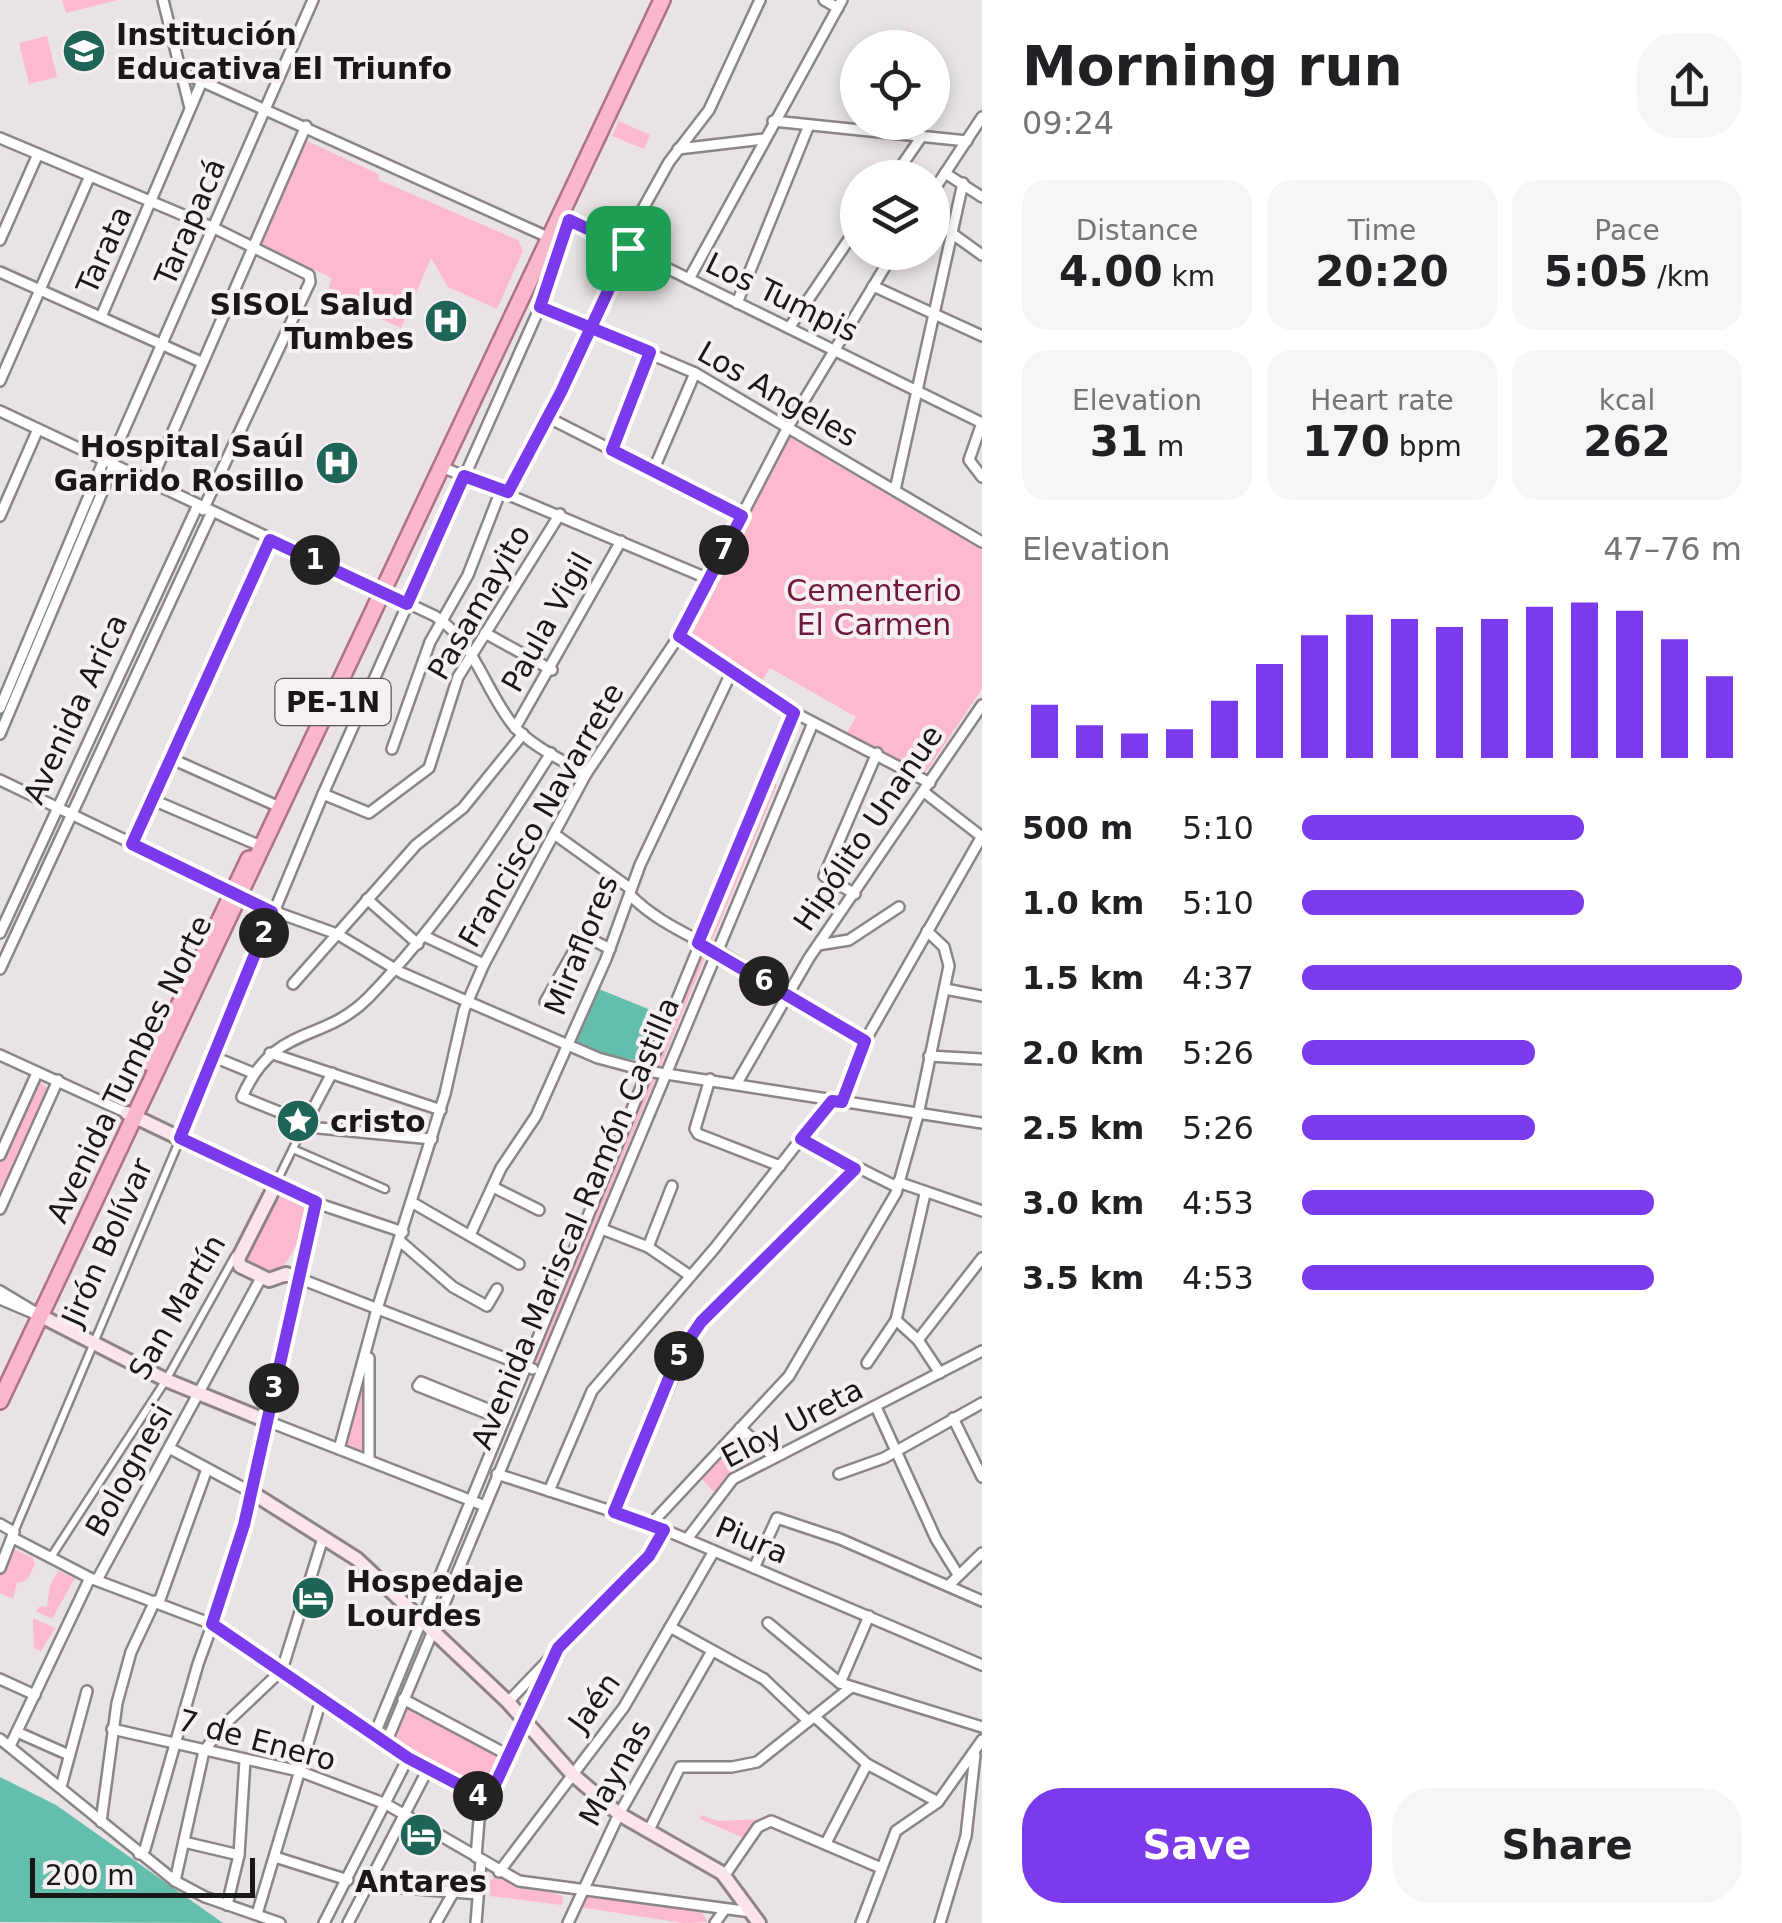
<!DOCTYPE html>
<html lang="en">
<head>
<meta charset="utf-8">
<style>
	body { margin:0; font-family:"DejaVu Sans",sans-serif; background:#f6f6f6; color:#202124; height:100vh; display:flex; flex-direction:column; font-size:38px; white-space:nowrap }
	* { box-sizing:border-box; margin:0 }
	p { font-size:32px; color:#757577 }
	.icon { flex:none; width:55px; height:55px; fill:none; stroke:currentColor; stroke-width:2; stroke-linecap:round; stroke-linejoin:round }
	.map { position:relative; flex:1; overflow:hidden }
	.sheet { display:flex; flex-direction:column; background:#fff; width:800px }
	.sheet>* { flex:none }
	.fabs { position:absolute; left:840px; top:30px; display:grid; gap:20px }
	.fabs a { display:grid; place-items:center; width:110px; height:110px; border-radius:50%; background:#fff; box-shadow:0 5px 15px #0003; font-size:50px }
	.scale { position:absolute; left:30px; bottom:25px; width:225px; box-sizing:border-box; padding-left:10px; border:5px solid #1a1718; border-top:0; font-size:28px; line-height:35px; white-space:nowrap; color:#1a1718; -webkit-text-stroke:8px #f7f0f2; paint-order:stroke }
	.pin { position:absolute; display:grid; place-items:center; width:85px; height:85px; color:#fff; margin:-42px; border-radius:20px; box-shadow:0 5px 15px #0006 }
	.km { position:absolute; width:50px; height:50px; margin:-25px; border-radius:50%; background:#222; color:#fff; font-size:28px; line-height:50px; text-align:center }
	.round { display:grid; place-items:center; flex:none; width:105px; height:105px; border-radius:40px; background:#f6f6f6 }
	.head { display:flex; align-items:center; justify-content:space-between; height:170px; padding:0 40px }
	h1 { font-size:55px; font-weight:700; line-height:75px }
	.stats { display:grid; grid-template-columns:repeat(3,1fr); gap:15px; height:170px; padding:10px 40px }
	.stats div { display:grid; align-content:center; border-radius:25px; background:#f6f6f6; text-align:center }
	.stats b { font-size:42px; font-weight:700 }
	.stats small { font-size:28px; font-weight:400 }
	.stats p { font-size:28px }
	.chart { height:280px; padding:20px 40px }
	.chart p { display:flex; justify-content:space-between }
	.chart svg { width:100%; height:180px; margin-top:10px; stroke:#7c3aed; stroke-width:6 }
	.cta { display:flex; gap:20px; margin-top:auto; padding:20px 40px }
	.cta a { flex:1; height:115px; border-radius:40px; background:#7c3aed; color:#fff; font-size:40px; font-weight:700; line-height:115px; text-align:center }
	.cta a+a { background:#f6f6f6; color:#202124 }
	ul { padding:0 40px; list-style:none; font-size:32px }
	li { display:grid; grid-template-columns:160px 120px 1fr; align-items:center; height:75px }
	li i { height:25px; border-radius:12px; background:#7c3aed }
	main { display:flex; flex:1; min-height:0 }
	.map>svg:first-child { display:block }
</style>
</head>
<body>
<main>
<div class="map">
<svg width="982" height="1923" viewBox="0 0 982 1923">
	<rect width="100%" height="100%" fill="#eae3e5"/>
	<g fill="#fdbacf">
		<polygon points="62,0 118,0 66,13"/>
		<polygon points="911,31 912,47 888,47 887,32"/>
		<polygon points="47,36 57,77 29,84 19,43"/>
		<polygon points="619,121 650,135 644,149 612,136"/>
		<polygon points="305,140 378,174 379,180 518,240 523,251 497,309 448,287 431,258 401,328 327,294 332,278 259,244"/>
		<polygon points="788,436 982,550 982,689 923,776 847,732 856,717 770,668 759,686 689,631"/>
		<polygon points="774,783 777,785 710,946 705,943"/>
		<polygon points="704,945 709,948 536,1370 531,1368"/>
		<polygon points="39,1081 49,1090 0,1199 0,1161"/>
		<path d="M285,1197L305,1209C309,1227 288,1265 273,1276L244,1265L243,1256L274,1198Z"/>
		<polygon points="365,1377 366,1454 363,1454 343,1445"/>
		<polygon points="735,1435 751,1450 752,1462 714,1492 699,1476"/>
		<polygon points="14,1549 33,1558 35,1564 27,1580 17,1583 13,1599 0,1593 0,1573"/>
		<polygon points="58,1571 75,1578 52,1619 36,1611 40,1606 47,1607 50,1585"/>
		<polygon points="33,1618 55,1628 41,1651 34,1648"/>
		<polygon points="409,1707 497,1756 499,1760 484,1793 426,1765 394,1742"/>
		<polygon points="701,1815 718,1821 762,1819 744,1838 700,1819"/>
		<polygon points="495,1876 563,1896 562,1905 490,1896 490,1881"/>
		<polygon points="584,1896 700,1910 708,1922 683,1923 579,1907"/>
	</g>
	<g fill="#63bfab">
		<polygon points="594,987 658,1013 641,1061 596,1053 569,1041"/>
		<polygon points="0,1777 56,1805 223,1923 0,1922"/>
	</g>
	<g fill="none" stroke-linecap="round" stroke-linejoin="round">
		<g stroke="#8b8586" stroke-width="11">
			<g id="pedestrian">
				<polyline points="293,1149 385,1189"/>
				<polyline points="277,1181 305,1124"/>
				<polyline points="14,1532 180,1139"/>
				<polyline points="51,1557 166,1380 235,1256"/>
			</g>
		</g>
		<g stroke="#8b8586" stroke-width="14">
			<g id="minor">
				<polyline points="163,0 190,108"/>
				<polyline points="824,0 838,8"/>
				<polyline points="181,72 550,238"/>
				<polyline points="773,121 967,141"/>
				<polyline points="0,138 214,228 309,275 310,282 203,510"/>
				<polyline points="678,149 764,139"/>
				<polyline points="945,173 982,197"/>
				<polyline points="893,178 922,136"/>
				<polyline points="932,193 982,117"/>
				<polyline points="567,219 982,423 969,460 982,477"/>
				<polyline points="950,232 982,255"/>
				<polyline points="0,240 38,154"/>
				<polyline points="0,272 201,362"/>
				<polyline points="689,279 842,0"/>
				<polyline points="873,286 982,336"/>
				<polyline points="737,303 809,125"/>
				<polyline points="540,307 695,373 982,542"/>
				<polyline points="101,317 203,79"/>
				<polyline points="789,328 858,226"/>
				<polyline points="0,381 89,178"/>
				<path d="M0,411L435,616C476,643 484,689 513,725C531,746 562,760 586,774"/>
				<polyline points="547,417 742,516"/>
				<polyline points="612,450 650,353"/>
				<polyline points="110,462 313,0"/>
				<polyline points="442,467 709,579"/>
				<polyline points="653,471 695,373"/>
				<polyline points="150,484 306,126"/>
				<polyline points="895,490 963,183"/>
				<polyline points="508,492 561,392 640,214 669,162 709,110 760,0"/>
				<polyline points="0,516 38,429"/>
				<polyline points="485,633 552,670"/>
				<polyline points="679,636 795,713 930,783"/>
				<polyline points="0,708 104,460"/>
				<polyline points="515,728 621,541"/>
				<polyline points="0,734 114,464"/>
				<polyline points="392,749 430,642 468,575 501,490"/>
				<polyline points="172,759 275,805"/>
				<polyline points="0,780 273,911 337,934 402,973 598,1058 647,1071 982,1123"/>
				<polyline points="924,792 982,837"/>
				<polyline points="323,794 369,813 429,768 458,677 560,514"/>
				<polyline points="153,800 256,844"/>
				<polyline points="557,836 631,889"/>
				<polyline points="132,843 270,540"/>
				<polyline points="855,894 824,876 877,753"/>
				<path d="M630,895C661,926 697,937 733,960C777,988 819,1016 865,1041"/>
				<polyline points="367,899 418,944"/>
				<polyline points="0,933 197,507"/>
				<polyline points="424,936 484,964"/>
				<polyline points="818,945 849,940 899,907"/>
				<polyline points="0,969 211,514"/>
				<polyline points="293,984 416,845 463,808 523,734"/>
				<polyline points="945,989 982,996"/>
				<polyline points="545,1002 583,935 610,949"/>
				<polyline points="270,1053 441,1110"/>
				<polyline points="0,1055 127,1113"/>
				<polyline points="929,1056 982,1059"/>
				<polyline points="214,1057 253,1073"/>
				<polyline points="710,1079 695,1129 698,1134 780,1166"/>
				<polyline points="737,1083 809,958 982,705"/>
				<polyline points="842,1103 865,1041 982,836"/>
				<polyline points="305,1124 332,1073"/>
				<polyline points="180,1138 323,794 540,307 569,220"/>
				<path d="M432,1139L319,1128L242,1097C275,1022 322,1045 369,997C440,923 496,840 551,753"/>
				<polyline points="801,1139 897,1187"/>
				<polyline points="0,1155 37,1073"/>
				<polyline points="898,1182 982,1211"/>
				<polyline points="493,1187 539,1210"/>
				<polyline points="316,1203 403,1232"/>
				<polyline points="413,1203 519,1264"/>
				<polyline points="0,1209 58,1080"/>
				<polyline points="602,1229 648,1247 689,1275"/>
				<polyline points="470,1235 501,1168 536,1116 606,959 640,865 732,671"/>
				<polyline points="401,1242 453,1287 487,1306 497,1289"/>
				<polyline points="648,1247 672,1186"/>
				<polyline points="298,1278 533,1369"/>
				<polyline points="0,1291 40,1315"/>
				<polyline points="0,1299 38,1315"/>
				<polyline points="896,1320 918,1340 940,1373"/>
				<polyline points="918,1340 982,1258"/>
				<polyline points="867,1363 896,1320 925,1194"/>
				<polyline points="876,1407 936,1539 957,1573"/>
				<polyline points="953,1418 982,1477"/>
				<polyline points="504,1420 418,1386 421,1382 505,1416"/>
				<polyline points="267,1421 485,1506"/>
				<polyline points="740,1428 774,1457"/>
				<polyline points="339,1449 377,1309 445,1094 464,1010 484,964 586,774 679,636 788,427 894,252"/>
				<polyline points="369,1460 369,1358"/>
				<polyline points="497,1474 651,1524 982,1665"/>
				<polyline points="839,1474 884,1458 982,1403"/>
				<polyline points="549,1491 592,1391 714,1249 831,1101"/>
				<polyline points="614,1512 692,1334 855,1169"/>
				<polyline points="0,1524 14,1532 0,1568"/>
				<polyline points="651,1524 789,1376 896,1193 918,1115 949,966 944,947 927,931"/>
				<polyline points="15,1539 90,1578 212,1624 408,1758 488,1800"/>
				<polyline points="687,1539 733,1479 982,1351"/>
				<polyline points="754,1568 777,1518 840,1539 982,1601"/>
				<polyline points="97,1580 261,1278"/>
				<polyline points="948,1586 982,1553"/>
				<polyline points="159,1602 207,1469"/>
				<polyline points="768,1623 840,1683 982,1727"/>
				<polyline points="670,1627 764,1679 806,1719"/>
				<polyline points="0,1679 35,1695"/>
				<polyline points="840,1683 869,1616"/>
				<polyline points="403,1699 508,1755"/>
				<polyline points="508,1702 649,1555 664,1530"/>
				<polyline points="817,1719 867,1764 938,1802"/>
				<polyline points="112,1729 299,1771 386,1804 519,1881 751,1912"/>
				<polyline points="17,1732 69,1755"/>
				<polyline points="374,1736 795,713"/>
				<polyline points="0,1739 175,1881 205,1897 280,1923"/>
				<polyline points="386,1743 813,723"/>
				<polyline points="10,1746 90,1578"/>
				<polyline points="61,1787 87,1691"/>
				<polyline points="101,1822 117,1703 131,1652 155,1601"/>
				<polyline points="648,1832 680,1767 732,1767 757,1762 850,1688"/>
				<polyline points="184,1842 239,1855"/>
				<polyline points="826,1843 867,1764"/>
				<polyline points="139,1854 145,1849 198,1664 231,1573 251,1492 171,1449"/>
				<polyline points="275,1857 348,1880"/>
				<polyline points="476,1857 479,1820 555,1656"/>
				<polyline points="499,1872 624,1707 714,1551"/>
				<polyline points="727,1872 758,1827 771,1821 881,1868"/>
				<polyline points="175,1881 204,1751 223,1726 282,1670 323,1538"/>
				<polyline points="368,1885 478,1894"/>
				<polyline points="227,1905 239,1855 245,1760"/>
				<polyline points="257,1914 321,1700"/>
				<polyline points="324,1923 408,1758"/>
				<polyline points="348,1923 428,1769"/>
				<polyline points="436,1923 453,1893"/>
				<polyline points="476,1923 481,1861"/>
				<polyline points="568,1923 619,1814 712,1651"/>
				<polyline points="715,1923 725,1909"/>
				<polyline points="861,1923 896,1831 938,1802 982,1740"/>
				<polyline points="940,1923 966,1836 975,1755"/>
			</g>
		</g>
		<g stroke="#8b8586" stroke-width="18">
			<g id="secondary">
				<polyline points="127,1113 316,1203 251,1492 357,1559 508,1702 572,1774 619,1814 722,1873 759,1923"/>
				<polyline points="277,1182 238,1259 240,1266 269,1280 286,1274 298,1278"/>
				<polyline points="41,1316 166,1380 267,1421"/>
			</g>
		</g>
		<g stroke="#ab7385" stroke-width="20">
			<g id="trunk">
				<polyline points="151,1064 249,859"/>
				<polyline points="0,1401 662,0"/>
			</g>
		</g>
		<use href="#pedestrian" stroke="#fff" stroke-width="6"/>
		<use href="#minor" stroke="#fff" stroke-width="9"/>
		<use href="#secondary" stroke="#fde4ec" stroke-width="12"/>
		<use href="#trunk" stroke="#fab6cc" stroke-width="15"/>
	</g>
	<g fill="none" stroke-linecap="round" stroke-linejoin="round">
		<g stroke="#fff" stroke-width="20">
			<polyline id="route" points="628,248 561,392 508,492 464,476 407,604 270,540 132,844 272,912 180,1138 316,1202 244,1525 212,1624 408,1758 488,1800 558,1648 649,1556 664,1530 614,1512 678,1356 701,1322 855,1169 801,1139 832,1101 842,1102 865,1041 698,943 794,713 679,636 742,516 612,450 650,352 540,307 569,220 628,248"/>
		</g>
		<use href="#route" stroke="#7c3aed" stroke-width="12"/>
	</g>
	<defs>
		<g id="school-disc" transform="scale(2.25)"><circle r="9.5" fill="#1e6457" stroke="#f7f0f2"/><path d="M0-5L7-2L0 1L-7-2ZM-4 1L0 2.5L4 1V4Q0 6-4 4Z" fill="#fff"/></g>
		<g id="hospital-disc" transform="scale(2.25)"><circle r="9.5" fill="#1e6457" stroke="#f7f0f2"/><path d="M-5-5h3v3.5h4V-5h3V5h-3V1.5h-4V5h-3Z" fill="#fff"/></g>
		<g id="sight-disc" transform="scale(2.25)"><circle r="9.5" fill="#1e6457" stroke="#f7f0f2"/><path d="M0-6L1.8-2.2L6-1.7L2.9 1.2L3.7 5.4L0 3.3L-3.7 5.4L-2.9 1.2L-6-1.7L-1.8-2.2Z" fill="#fff"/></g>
		<g id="hotel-disc" transform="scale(2.25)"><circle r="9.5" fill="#1e6457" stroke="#f7f0f2"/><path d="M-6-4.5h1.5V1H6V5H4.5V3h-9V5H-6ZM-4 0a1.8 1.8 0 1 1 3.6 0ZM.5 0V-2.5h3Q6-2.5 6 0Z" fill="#fff"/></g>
	</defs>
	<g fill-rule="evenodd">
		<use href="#school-disc" x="84" y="51"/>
		<use href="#hospital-disc" x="446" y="321"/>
		<use href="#hospital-disc" x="337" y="463"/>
		<use href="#sight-disc" x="298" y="1121"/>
		<use href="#hotel-disc" x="313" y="1598"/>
		<use href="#hotel-disc" x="421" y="1835"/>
	</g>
	<g text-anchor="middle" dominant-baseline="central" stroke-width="8" stroke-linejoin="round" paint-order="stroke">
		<rect fill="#f7f0f2" stroke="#5c5859" stroke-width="2.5" x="275.5" y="679" width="115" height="46" rx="8"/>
		<g font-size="28" font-weight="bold" fill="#1a1718">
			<text x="333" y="702">PE-1N</text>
		</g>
		<g font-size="30" font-weight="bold" fill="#1a1718" stroke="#f7f0f2" text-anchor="start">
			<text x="116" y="34">Institución<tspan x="116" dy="34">Educativa El Triunfo</tspan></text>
			<text x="414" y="304" text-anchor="end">SISOL Salud<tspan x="414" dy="34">Tumbes</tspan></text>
			<text x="304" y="446" text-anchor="end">Hospital Saúl<tspan x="304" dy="34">Garrido Rosillo</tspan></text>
			<text x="330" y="1121">cristo</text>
			<text x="346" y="1581">Hospedaje<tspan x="346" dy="34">Lourdes</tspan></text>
			<text x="421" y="1881" text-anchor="middle">Antares</text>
		</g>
		<g font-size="30" fill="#1a1718" stroke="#f7f0f2">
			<text transform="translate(190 222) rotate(-67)">Tarapacá</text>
			<text transform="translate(104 250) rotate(-66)">Tarata</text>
			<text transform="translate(782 297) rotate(26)">Los Tumpis</text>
			<text transform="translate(778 394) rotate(30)">Los Angeles</text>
			<text transform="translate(479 602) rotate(-60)">Pasamayito</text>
			<text transform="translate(547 622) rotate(-61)">Paula Vigil</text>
			<text transform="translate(75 709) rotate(-65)">Avenida Arica</text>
			<text transform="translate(541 815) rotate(-60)">Francisco Navarrete</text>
			<text transform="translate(868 828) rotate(-56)">Hipólito Unanue</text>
			<text transform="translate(581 945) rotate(-68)">Miraflores</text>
			<text transform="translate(129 1069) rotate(-64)">Avenida Tumbes Norte</text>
			<text transform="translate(575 1223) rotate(-67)">Avenida Mariscal Ramón Castilla</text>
			<text transform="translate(107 1242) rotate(-66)">Jirón Bolívar</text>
			<text transform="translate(177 1307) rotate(-60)">San Martín</text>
			<text transform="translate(792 1423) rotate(-28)">Eloy Ureta</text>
			<text transform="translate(129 1470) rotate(-61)">Bolognesi</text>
			<text transform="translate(752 1540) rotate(23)">Piura</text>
			<text transform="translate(594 1702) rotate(-54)">Jaén</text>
			<text transform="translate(257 1740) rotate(15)">7 de Enero</text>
			<text transform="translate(615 1773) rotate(-61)">Maynas</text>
		</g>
		<g font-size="30" fill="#6f193e" stroke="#f7f0f2">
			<text x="874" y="590">Cementerio<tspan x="874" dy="34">El Carmen</tspan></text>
		</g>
	</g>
</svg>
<div class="fabs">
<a><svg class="icon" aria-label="locate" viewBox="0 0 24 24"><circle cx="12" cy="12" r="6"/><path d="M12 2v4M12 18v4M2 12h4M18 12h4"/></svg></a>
<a><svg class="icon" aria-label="layers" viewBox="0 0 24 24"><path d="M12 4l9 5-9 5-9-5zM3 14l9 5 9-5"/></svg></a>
</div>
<div class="scale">200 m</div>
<div class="pin" style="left:628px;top:248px;background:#1e9e55"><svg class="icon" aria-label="arrive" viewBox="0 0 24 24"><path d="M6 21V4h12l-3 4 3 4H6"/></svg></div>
<b class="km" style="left:315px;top:560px">1</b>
<b class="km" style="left:264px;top:933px">2</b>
<b class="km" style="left:274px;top:1388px">3</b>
<b class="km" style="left:478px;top:1796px">4</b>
<b class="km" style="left:679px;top:1356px">5</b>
<b class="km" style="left:764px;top:981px">6</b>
<b class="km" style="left:724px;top:550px">7</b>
</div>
<section class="sheet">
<div class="head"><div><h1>Morning run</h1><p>09:24</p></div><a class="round"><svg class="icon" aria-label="share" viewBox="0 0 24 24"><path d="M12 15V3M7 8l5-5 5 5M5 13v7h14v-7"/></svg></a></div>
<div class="stats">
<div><p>Distance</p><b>4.00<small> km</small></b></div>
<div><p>Time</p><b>20:20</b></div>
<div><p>Pace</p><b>5:05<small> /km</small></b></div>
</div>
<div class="stats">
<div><p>Elevation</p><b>31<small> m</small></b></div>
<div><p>Heart rate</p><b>170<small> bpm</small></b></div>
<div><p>kcal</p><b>262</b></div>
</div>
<div class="chart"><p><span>Elevation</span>47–76 m</p>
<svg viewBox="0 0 160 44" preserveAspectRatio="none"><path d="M5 44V31M15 44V36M25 44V38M35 44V37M45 44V30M55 44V21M65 44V14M75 44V9M85 44V10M95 44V12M105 44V10M115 44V7M125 44V6M135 44V8M145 44V15M155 44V24"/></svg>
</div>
<ul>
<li><b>500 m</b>5:10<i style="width:64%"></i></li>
<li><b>1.0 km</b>5:10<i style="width:64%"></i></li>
<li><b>1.5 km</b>4:37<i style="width:100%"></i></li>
<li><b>2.0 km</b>5:26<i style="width:53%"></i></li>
<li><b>2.5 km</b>5:26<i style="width:53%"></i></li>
<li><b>3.0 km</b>4:53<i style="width:80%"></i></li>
<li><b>3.5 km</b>4:53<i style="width:80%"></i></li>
</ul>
<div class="cta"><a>Save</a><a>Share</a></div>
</section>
</main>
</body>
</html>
